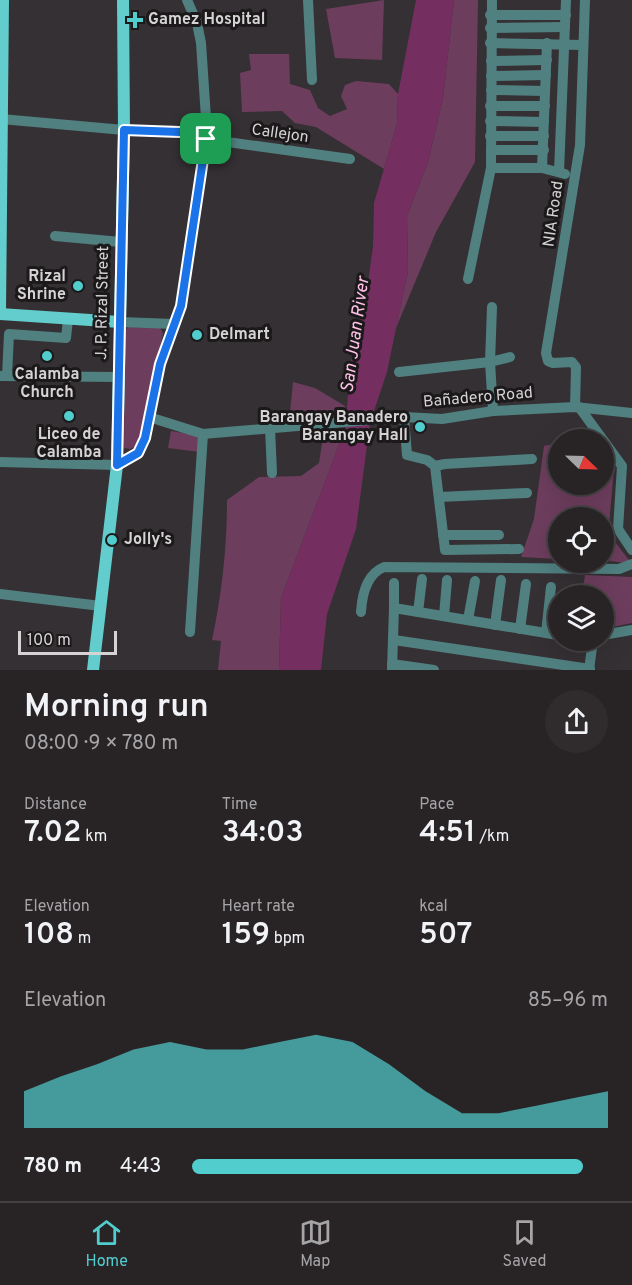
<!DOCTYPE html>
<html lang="en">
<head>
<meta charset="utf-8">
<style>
	body { margin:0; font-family:Overpass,sans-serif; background:#302c2e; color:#f1f3f6; height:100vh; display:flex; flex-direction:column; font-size:22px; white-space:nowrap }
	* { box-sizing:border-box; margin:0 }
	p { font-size:20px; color:#a5a4a7 }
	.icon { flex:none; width:33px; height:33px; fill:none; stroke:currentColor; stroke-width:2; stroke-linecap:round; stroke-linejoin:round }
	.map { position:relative; height:670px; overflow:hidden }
	.drawer { display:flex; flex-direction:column; background:#282426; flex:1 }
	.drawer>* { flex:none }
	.needle { width:39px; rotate:113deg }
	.buttons { position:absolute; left:548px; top:429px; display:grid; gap:12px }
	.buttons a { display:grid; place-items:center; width:66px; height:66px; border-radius:50%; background:#282426; box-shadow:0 6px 24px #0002,0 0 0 2px #444143; font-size:30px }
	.scale { position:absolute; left:18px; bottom:15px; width:99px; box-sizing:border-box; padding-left:6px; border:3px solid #d6d3d5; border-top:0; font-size:16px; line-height:21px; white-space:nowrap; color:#d6d3d5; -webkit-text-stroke:4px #1b191a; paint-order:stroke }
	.pin { position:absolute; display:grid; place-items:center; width:51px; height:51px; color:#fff; margin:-26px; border-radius:12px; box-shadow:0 3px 9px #0006 }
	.round { display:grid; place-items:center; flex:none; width:63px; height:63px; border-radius:32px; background:#302c2e }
	.headline { display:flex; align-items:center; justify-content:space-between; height:102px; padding:0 24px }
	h1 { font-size:33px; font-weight:600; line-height:45px }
	.metrics { display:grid; grid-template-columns:repeat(3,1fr); gap:9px; height:102px; padding:6px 24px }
	.metrics div { display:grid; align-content:center }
	.metrics b { font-size:30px; font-weight:600 }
	.metrics small { font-size:16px; font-weight:400 }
	.metrics p { font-size:16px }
	.chart { height:168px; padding:12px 24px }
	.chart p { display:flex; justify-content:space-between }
	.chart svg { width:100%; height:108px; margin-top:6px; fill:#52cdce; opacity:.7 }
	ul { padding:0 24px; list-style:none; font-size:20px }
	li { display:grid; grid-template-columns:96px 72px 1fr; align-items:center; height:45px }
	li i { height:15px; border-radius:8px; background:#52cdce }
	.tab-bar { display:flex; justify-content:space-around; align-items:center; height:84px; border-top:2px solid #444143; background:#282426; font-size:16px; color:#a5a4a7 }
	.tab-bar a { display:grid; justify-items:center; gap:3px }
	.tab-bar .current { color:#52cdce }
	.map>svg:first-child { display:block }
</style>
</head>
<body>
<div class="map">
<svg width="632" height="670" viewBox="0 0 632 670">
	<rect width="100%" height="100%" fill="#353033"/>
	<g fill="#6d3d5d">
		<polygon points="384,0 382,60 335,58 326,9"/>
		<polygon points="454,0 478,0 475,162 436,232 396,328 408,271 407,216 428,162 443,98"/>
		<polygon points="249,54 289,54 290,84 310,90 318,108 330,116 347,109 341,96 345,85 356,81 389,84 398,94 397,124 384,169 316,127 295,123 282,111 242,112 240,73 251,70"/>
		<polygon points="128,327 160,328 163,333 140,437 137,446 130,449 124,448 125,331"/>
		<polygon points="293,382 315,388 345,406 345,415 289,423"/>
		<path d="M345,429L281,598L279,670H218L221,641L212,640C222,593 227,547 227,500L259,477L301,476L319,463L324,430Z"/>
		<polygon points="171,431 202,436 200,452 168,448"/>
		<polygon points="558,443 558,484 603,484 603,454 614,468 609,525 615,542 632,564 603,560 603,518 558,518 558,559 521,557 534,519 544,446"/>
		<polygon points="585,575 632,577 632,623 603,629 603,596 582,595"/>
	</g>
	<polygon fill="#742f60" points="416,0 454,0 443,98 428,162 407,216 408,271 387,372 370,423 356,529 327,614 321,670 279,670 281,598 345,429 351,361 366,298 373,246 374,203 397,124 398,94"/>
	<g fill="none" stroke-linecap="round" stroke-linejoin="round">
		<g stroke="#508080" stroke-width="10">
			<polyline points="308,0 312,80"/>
			<polyline points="490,15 566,15"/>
			<polyline points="490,28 565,27"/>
			<polyline points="490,43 583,45"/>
			<polyline points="491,61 547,60"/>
			<polyline points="491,76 546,75"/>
			<polyline points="491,90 545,91"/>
			<polyline points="490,106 545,106"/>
			<polyline points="1,119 124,130 207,133"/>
			<polyline points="490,121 544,122"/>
			<polyline points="490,136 544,136"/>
			<polyline points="206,139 350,159"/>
			<polyline points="491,150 544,150"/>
			<polyline points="491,168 542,168 565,174"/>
			<polyline points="542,168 547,43"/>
			<polyline points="559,172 566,0"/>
			<polyline points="55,236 121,242"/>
			<polyline points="468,279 491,168 492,0"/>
			<polyline points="492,307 490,362 493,411"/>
			<polyline points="120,322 174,324"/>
			<polyline points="399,372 490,362 510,357"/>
			<polyline points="0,376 119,377"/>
			<polyline points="7,376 9,334 66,338 68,319"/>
			<polyline points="575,407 576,367 572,362 553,363 548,361 546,353 580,145 585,0"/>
			<polyline points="579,407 622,466 618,529 632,550"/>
			<polyline points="149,417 203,434 404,417 442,419 493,411 575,407 632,413"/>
			<polyline points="404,417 407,455 427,460 435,466 445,550 519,549"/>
			<polyline points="270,428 272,473"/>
			<polyline points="0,462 117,465 138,453 145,438 160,364 181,306 207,133 201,43 197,23 187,0"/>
			<polyline points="435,466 445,464 532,459"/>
			<polyline points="439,497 527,493"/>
			<polyline points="443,535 499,535"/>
			<polyline points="0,594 101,606"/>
			<polyline points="574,596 575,589"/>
			<polyline points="394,608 394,583"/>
			<path d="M361,612C362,595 367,574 384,567L619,569L632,564"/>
			<polyline points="418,612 422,579"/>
			<polyline points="444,616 447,580"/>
			<polyline points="468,620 475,581"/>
			<polyline points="495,625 501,580"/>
			<polyline points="520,629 526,584"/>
			<polyline points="190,632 203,434"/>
			<polyline points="546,633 551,587"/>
			<polyline points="603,635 632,630"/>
			<polyline points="394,640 590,669"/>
			<polyline points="392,664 434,670"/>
			<polyline points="392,670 394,608 558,635"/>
			<polyline points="589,670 593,640"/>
		</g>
		<g stroke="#63cdcd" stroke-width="12">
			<polyline points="0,313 3,0"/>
			<polyline points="0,314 120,322"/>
			<polyline points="93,670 117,465 124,130 123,0"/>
		</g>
	</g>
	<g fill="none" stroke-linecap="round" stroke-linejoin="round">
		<g stroke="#fff" stroke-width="12">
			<polygon id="route" points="124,130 207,133 181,306 160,364 145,438 138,453 117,465"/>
		</g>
		<use href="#route" stroke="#1a73e8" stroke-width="8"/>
	</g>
	<g fill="#52cdce" stroke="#1b191a" stroke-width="2">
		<path d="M132 11h6v6h6v6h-6v6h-6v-6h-6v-6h6z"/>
		<circle cx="78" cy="286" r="6"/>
		<circle cx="197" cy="335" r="6"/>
		<circle cx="47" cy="356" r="6"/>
		<circle cx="69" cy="416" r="6"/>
		<circle cx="420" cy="427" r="6"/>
		<circle cx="112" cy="540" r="6"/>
	</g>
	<g text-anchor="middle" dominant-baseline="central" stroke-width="6" stroke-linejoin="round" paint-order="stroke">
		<g font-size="16" font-weight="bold" fill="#d6d3d5" stroke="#1b191a" text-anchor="start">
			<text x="148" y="20">Gamez Hospital</text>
			<text x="66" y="277" text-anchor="end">Rizal<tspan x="66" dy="18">Shrine</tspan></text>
			<text x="209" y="335">Delmart</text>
			<text x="47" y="375" text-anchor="middle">Calamba<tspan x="47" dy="18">Church</tspan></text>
			<text x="408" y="418" text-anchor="end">Barangay Banadero<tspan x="408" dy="18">Barangay Hall</tspan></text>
			<text x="69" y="435" text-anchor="middle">Liceo de<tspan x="69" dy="18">Calamba</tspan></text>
			<text x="124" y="540">Jolly's</text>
		</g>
		<g font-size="16" fill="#d6d3d5" stroke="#1b191a">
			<text transform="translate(280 134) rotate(8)">Callejon</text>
			<text transform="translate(554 214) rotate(-82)">NIA Road</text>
			<text transform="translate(103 303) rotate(-89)">J. P. Rizal Street</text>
			<text transform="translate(478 398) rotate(-5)">Bañadero Road</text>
		</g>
		<g font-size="18" font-style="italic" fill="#ffc1e8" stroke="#1b191a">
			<text transform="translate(356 335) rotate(-82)">San Juan River</text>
		</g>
	</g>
</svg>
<div class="buttons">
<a><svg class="needle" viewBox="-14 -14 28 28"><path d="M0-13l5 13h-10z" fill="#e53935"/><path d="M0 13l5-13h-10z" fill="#a5a4a7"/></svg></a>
<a><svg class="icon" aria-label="locate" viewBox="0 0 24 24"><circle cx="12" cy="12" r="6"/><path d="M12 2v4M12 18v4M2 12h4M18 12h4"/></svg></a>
<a><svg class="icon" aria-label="layers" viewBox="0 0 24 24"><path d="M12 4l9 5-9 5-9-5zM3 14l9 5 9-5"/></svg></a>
</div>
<div class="scale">100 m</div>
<div class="pin" style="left:206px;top:139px;background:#1e9e55"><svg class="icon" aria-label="arrive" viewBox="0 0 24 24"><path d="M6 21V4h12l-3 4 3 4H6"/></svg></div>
</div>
<section class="drawer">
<div class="headline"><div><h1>Morning run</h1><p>08:00 · 9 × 780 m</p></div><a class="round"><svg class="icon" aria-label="share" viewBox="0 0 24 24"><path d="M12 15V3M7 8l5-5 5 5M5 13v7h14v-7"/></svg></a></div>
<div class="metrics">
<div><p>Distance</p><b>7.02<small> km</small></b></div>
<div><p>Time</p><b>34:03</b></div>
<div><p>Pace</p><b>4:51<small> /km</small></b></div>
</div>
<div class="metrics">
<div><p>Elevation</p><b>108<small> m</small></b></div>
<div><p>Heart rate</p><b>159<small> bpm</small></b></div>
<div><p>kcal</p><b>507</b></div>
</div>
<div class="chart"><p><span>Elevation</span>85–96 m</p>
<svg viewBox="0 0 160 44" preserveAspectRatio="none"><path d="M0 44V29L10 23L20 18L30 12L40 9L50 12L60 12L70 9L80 6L90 9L100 18L110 29L120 38L130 38L140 35L150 32L160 29V44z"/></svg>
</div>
<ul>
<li><b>780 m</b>4:43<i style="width:94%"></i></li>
</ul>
</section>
<nav class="tab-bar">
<a class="current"><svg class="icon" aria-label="home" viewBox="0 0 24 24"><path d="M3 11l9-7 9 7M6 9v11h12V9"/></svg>Home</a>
<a><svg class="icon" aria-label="map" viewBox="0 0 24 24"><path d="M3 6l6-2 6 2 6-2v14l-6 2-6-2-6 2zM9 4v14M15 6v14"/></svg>Map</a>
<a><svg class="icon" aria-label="saved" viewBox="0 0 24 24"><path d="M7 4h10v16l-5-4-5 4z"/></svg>Saved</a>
</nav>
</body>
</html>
